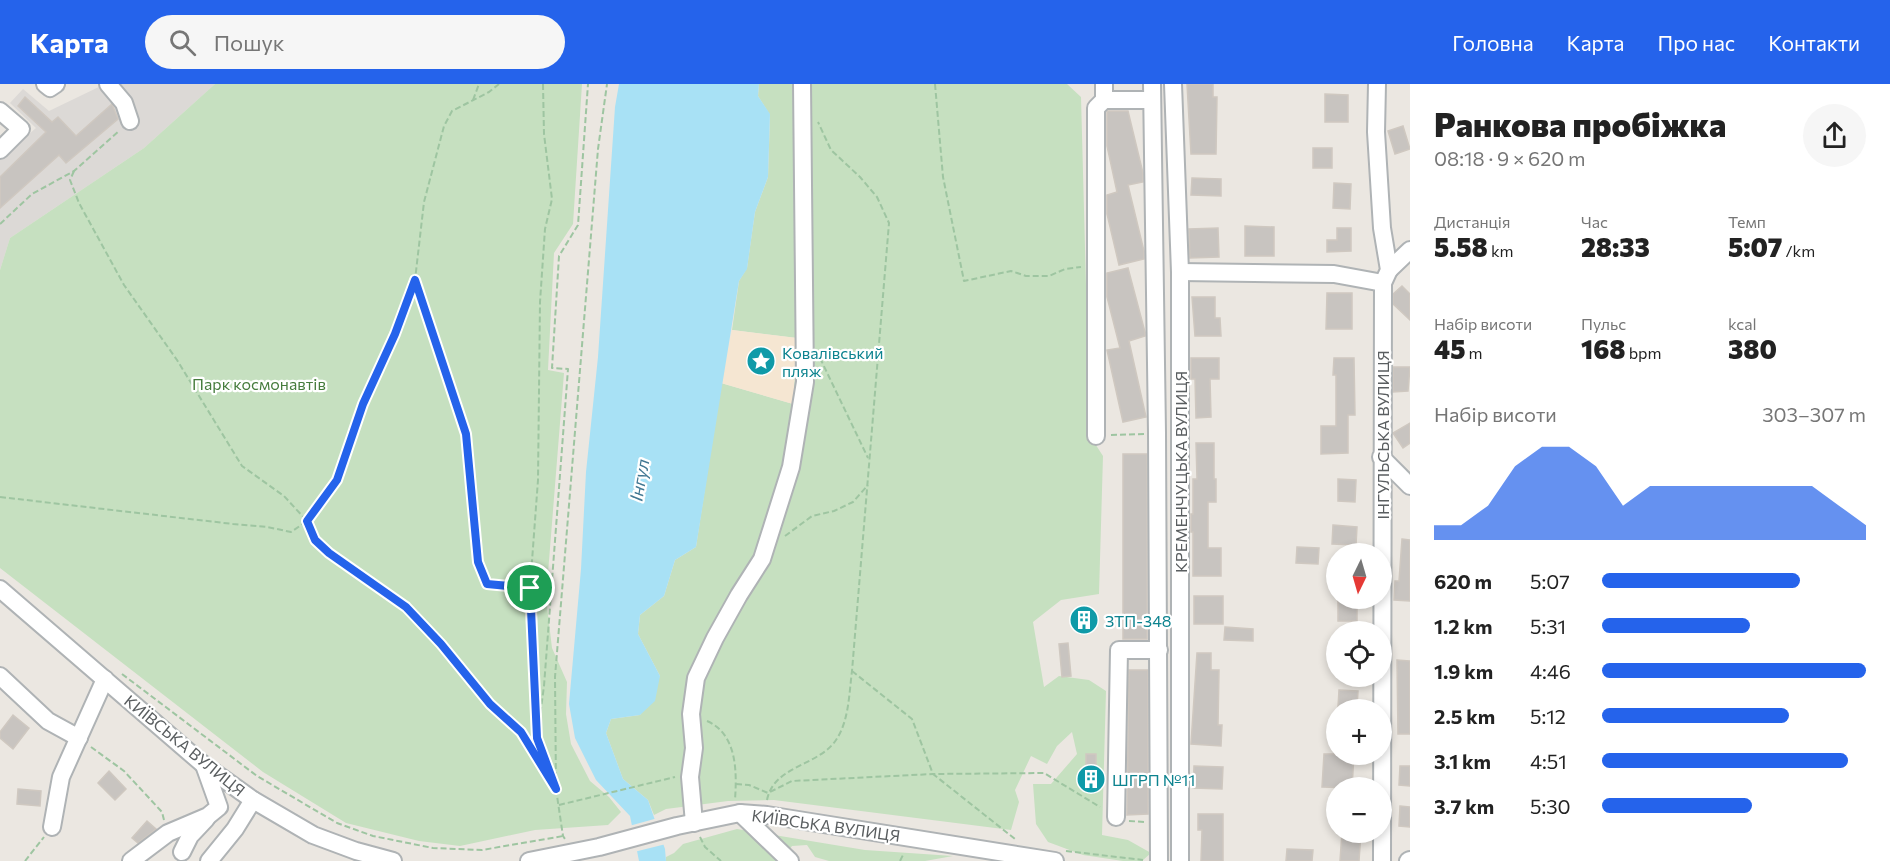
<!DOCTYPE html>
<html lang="uk">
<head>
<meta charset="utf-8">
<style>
	body { margin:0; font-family:Commissioner,sans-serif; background:#f6f6f6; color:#222; height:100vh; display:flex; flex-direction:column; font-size:22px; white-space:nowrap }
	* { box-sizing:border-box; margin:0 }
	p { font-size:20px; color:#767676 }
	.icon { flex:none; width:33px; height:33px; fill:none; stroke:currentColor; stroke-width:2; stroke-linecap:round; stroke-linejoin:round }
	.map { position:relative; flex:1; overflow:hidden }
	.details { display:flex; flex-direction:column; background:#fff; width:480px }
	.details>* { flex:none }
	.needle { width:39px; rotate:185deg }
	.tools { position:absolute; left:1326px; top:459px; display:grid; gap:12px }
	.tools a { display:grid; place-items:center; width:66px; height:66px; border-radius:50%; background:#fff; box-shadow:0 3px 9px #0003; font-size:30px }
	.pin { position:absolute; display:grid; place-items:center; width:51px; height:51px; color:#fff; margin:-26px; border:3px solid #fff; border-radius:50%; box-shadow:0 2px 6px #0007 }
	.round { display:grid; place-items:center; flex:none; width:63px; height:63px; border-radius:32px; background:#f6f6f6 }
	.headline { display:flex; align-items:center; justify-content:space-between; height:102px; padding:0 24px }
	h1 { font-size:33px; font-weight:800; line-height:45px }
	.metrics { display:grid; grid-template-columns:repeat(3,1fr); gap:9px; height:102px; padding:6px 24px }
	.metrics div { display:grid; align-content:center }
	.metrics b { font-size:26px; font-weight:800 }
	.metrics small { font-size:16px; font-weight:400 }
	.metrics p { font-size:16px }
	.chart { height:168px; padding:12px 24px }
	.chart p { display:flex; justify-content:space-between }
	.chart svg { width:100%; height:108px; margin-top:6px; fill:#2563eb; opacity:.7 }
	ul { padding:0 24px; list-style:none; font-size:20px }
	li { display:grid; grid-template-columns:96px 72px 1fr; align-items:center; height:45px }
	li i { height:15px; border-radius:8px; background:#2563eb }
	header { display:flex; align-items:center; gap:36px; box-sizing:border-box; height:84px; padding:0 30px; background:#2563eb; color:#fff }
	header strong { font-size:28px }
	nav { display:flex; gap:33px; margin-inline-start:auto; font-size:21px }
	.search { width:420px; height:54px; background:#f6f6f6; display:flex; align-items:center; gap:15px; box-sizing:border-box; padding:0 21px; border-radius:33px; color:#767676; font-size:22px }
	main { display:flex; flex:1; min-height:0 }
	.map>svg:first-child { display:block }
</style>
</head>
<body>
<header>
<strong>Карта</strong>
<div class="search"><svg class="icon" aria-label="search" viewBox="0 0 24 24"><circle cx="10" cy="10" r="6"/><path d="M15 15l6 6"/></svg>Пошук</div>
<nav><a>Головна</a><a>Карта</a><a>Про нас</a><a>Контакти</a></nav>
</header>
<main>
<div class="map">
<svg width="1410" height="777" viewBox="0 0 1410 777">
	<rect width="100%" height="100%" fill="#ebe7e1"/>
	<polygon fill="#dcd9d6" points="105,0 215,0 144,64 10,154 0,186 0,76 36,44 10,19 23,5 49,27"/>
	<g fill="#c6e0c0">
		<polygon points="215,0 582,0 573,140 554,169 548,286 564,289 546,514 552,564 567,598 566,630 571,660 590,697 609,713 621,728 608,741 535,746 460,762 419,757 346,739 263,688 0,484 0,186 10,154 144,64"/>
		<polygon points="759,0 1067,0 1081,13 1090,352 1103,372 1099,510 1061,516 1033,538 1044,603 1059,592 1089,596 1106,607 1102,751 1128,756 1151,769 1142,777 1123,777 1083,771 1048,758 1036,740 1033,700 1051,700 1077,670 1072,648 1057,662 1047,680 1031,672 1015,706 1019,718 1011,746 774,716 728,717 666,725 654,731 648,716 623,695 606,649 611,635 640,631 660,592 638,550 640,531 664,512 675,476 696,463 721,299 793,320 797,254 732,246 739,197 747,184 755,128 768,93 770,31 758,12"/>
		<polygon points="737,745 865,766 953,772 925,777 829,777 815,773 807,761 792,762 781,777 666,777 666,773 674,769 683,760"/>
	</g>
	<polygon fill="#f5e6d2" points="732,246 797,254 793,320 721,299"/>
	<polygon fill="#a8e1f5" points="619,0 759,0 758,12 770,30 768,93 755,128 747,185 739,197 696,463 675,476 664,512 640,531 638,550 660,592 655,617 640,631 611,635 606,649 623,695 648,716 665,765 666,777 639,777 630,732 596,696 575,654 569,620 581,485 586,388 598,273 615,23"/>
	<polygon fill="#ebe7e1" points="658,734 666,760 634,768 629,742"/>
	<g fill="#c8c4c0" stroke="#cfc8c0" stroke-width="1.5">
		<polygon points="1187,0 1213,0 1213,13 1217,13 1216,70 1191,70"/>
		<polygon points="1325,10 1348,11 1348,38 1325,38"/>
		<polygon points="25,13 52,38 58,33 76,52 112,20 118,35 66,79 59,71 0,124 0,93 46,48 18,22"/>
		<polygon points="1108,27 1128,27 1143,89 1143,98 1128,101 1144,167 1144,175 1119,181 1107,130 1107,111 1117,108 1107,62 1107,28"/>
		<polygon points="1403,42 1410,65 1395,70 1388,47"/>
		<rect x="1313" y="64" width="19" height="20"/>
		<polygon points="1192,94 1221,95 1221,112 1191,111"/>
		<polygon points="1334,99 1351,100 1350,125 1333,124"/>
		<polygon points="1245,142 1274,143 1274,172 1245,172"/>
		<polygon points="1218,144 1219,173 1190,174 1189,145"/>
		<polygon points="1337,144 1351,144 1351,167 1327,168 1327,156 1337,156"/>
		<polygon points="1128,184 1145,248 1145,252 1129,257 1146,333 1123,338 1107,266 1120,264 1107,213 1107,189"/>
		<polygon points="1402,202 1410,210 1410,236 1393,220 1393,210"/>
		<polygon points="1327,209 1352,209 1352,245 1326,245"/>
		<polygon points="1192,213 1215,213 1215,234 1220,234 1221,252 1195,252"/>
		<polygon points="1191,274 1219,274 1219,295 1210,295 1211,333 1196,334 1195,295 1191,295"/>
		<polygon points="1334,274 1354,274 1355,331 1348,331 1348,369 1321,370 1321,342 1336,342 1336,291 1333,291"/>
		<polygon points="1393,283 1410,283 1408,307 1393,308"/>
		<polygon points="1410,339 1410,359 1403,364 1393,349"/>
		<polygon points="1196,359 1214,359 1214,395 1216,395 1216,418 1208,418 1208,464 1221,464 1221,492 1193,492 1193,448 1191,448 1191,430 1193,430 1193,395 1197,395"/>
		<rect x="1123" y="370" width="24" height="185"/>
		<polygon points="1338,395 1356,396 1355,418 1338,417"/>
		<polygon points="1333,441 1357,443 1356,461 1332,460"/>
		<polygon points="1402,455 1410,456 1410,517 1394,516 1395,497 1399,497"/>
		<polygon points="1297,463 1319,464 1318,480 1296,479"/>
		<rect x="1194" y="512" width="29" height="28"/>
		<rect x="1338" y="517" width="19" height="20"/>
		<polygon points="1079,526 1091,527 1090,546 1078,545"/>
		<polygon points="1225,543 1253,545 1253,557 1224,556"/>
		<polygon points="1068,559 1071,592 1062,593 1059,560"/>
		<polygon points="1197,569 1211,569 1211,586 1219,586 1218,641 1222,641 1221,662 1191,660"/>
		<polygon points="1397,576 1410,577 1410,650 1398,650"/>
		<polygon points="1129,586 1148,586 1148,730 1127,731"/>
		<polygon points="1339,606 1358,607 1357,624 1338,623"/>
		<polygon points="13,631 29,644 13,665 0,654 0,648"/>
		<rect x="1086" y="670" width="10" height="31"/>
		<polygon points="1324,670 1354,670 1352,704 1322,703"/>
		<polygon points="1194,682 1223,683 1222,705 1193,704"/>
		<polygon points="1400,682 1410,682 1410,702 1399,701"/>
		<polygon points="109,687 126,705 115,716 98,699"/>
		<polygon points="18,705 41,707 40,722 17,720"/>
		<polygon points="1400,722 1410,723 1410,743 1399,742"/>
		<polygon points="1198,730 1223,730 1223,777 1201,777 1202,746 1198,746"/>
		<polygon points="147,737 156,745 138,759 132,754"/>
		<polygon points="1342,748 1361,748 1359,777 1340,777"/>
		<polygon points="1287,765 1313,766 1312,777 1286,777"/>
	</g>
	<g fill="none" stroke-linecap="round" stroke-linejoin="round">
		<g stroke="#afb3b5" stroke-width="20">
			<g id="minor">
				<polyline points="45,0 50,4 56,0"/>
				<polyline points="108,0 124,19 130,37"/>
				<polyline points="1104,0 1104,16"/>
				<polyline points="1152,0 1157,349 1159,777"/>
				<polyline points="1173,0 1180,188 1180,777"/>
				<polyline points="1377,0 1376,48 1382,144 1389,186 1383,199 1382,777"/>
				<polyline points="0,27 21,45 0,66"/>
				<polyline points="1389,186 1410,166"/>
				<polyline points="1180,188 1334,190 1383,199"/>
				<polyline points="1096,352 1096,24 1104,16 1152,16"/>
				<polyline points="1381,373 1410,402"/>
				<polyline points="0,505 204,681 253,716 313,751 356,767 393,777"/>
				<polyline points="0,592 48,637 79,654"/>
				<polyline points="740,729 790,777"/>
				<polyline points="1116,733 1119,566 1159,566"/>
				<polyline points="694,739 690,693 694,664 691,630 696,594 715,554 739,511 762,475 791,383 805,298 802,0"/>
				<polyline points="52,743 61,693 105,595"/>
				<polyline points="182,768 190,752 206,735"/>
				<polyline points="131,777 168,749 208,732 219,723 204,681"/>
				<polyline points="209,777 235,745 253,716"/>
				<polyline points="529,777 599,763 677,742 740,729 767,731 1055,777"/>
				<polyline points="1408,777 1410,776"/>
			</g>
		</g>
		<g stroke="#9ec5a1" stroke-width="2" stroke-dasharray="6 3" stroke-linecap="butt">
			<polyline points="543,0 544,50 552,115 545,145 540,218 538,396 530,504 537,654 553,697"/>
			<polyline points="935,0 943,93 964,197 1011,187 1026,192 1049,192 1065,185 1081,183"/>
			<polyline points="473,16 479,0"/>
			<polyline points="74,87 70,96 79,119 124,201 177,276 242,382 284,412 307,437 315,456 329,469 406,523 441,560 490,620 521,648 556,705"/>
			<polyline points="0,140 32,110 74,87 119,47"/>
			<polyline points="415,196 466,350 478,478 487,500 530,504"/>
			<polyline points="820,274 868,374"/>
			<polyline points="1111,351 1144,350"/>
			<polyline points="0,413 233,440 267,443 291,448 307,437 337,396 363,320 395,250 415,196 424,118 444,42 452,27 489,8 499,0"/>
			<polyline points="785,452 812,432 834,427 853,418 868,401"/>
			<polyline points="852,587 912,635 933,690 1015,755"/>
			<polyline points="122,590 257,692 337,739 373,752 433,764 482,766 563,752"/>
			<path d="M707,637C737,650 737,687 735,716"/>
			<polyline points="538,647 544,602 568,285 552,284 559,172 578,141 588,0"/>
			<polyline points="91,663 124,687 162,728 164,736"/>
			<polyline points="736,700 749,701 768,709 792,697 933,690 1044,689 1100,723"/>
			<polyline points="556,703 555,593 598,65 607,0"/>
			<polyline points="556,705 563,752 565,755"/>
			<path d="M767,716C774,681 819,682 836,656C849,637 849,610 852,587L889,139L877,113L860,93L831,66L818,38"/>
			<polyline points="559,721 675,693"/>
			<polyline points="1129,737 1145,738"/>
			<polyline points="700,753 705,763 721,777"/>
			<polyline points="1066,767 1143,776"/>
			<polyline points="25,777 44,753"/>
			<polyline points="900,777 904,769"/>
		</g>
		<use href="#minor" stroke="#fff" stroke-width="16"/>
	</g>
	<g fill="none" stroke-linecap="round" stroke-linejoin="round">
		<g stroke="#fff" stroke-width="12">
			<polygon id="route" points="415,196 466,350 478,478 487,500 530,504 537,654 556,705 521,648 490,620 441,560 406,523 329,469 315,456 307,437 337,396 363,320 395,250"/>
		</g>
		<use href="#route" stroke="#2563eb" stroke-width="8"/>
	</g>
	<defs>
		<g id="sight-disc" transform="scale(1.5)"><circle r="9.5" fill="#0f9aa8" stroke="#fff"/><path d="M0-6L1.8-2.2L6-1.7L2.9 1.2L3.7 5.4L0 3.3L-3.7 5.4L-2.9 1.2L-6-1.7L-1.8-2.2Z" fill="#fff"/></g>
		<g id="building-disc" transform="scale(1.5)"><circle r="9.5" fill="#0f9aa8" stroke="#fff"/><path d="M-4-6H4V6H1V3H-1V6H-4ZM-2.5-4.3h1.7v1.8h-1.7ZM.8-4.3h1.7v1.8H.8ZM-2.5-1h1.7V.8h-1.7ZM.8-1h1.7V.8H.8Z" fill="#fff"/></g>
	</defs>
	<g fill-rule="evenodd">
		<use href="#sight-disc" x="761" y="277"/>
		<use href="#building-disc" x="1084" y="536"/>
		<use href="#building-disc" x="1091" y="695"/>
	</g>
	<g text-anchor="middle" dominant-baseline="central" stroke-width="4.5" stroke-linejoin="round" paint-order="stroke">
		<g font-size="16" fill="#0d838f" stroke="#fff" text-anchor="start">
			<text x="782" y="268">Ковалівський<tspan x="782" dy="18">пляж</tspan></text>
			<text x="1105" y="536">ЗТП-348</text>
			<text x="1112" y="695">ШГРП №11</text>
		</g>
		<g font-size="16" fill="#467c3d" stroke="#fff">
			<text x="259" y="299">Парк космонавтів</text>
		</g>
		<g font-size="16" fill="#5a5e60" stroke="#fff">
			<text transform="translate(1382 351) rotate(-90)">ІНГУЛЬСЬКА ВУЛИЦЯ</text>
			<text transform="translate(1180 388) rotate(-90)">КРЕМЕНЧУЦЬКА ВУЛИЦЯ</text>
			<text transform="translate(185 661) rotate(39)">КИЇВСЬКА ВУЛИЦЯ</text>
			<text transform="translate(826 741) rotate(8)">КИЇВСЬКА ВУЛИЦЯ</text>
		</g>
		<g font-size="18" font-style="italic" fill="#427893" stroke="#fff">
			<text transform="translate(639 396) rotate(-80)">Інгул</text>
		</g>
	</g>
</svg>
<div class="tools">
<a><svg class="needle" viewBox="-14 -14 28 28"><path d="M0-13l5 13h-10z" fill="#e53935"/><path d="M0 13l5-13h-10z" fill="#767676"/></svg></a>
<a><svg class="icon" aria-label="locate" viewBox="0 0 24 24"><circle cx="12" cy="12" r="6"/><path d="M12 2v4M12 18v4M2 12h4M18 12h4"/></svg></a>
<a>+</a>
<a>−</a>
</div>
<div class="pin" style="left:530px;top:504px;background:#1e9e55"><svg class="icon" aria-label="arrive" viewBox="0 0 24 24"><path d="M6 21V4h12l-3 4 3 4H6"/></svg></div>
</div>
<section class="details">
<div class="headline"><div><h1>Ранкова пробіжка</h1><p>08:18 · 9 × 620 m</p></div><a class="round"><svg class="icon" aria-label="share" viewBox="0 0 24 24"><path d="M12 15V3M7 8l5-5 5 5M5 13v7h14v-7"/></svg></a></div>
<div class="metrics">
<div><p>Дистанція</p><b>5.58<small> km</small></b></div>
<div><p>Час</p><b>28:33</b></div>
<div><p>Темп</p><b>5:07<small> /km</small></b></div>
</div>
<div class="metrics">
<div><p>Набір висоти</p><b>45<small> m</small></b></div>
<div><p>Пульс</p><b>168<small> bpm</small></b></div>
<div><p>kcal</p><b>380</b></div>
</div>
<div class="chart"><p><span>Набір висоти</span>303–307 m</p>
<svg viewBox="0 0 160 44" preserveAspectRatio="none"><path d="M0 44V38L10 38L20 30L30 14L40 6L50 6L60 14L70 30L80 22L90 22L100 22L110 22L120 22L130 22L140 22L150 30L160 38V44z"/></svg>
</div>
<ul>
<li><b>620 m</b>5:07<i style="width:75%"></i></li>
<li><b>1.2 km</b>5:31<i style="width:56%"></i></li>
<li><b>1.9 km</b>4:46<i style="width:100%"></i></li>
<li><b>2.5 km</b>5:12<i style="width:71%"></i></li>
<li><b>3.1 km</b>4:51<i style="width:93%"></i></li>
<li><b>3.7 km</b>5:30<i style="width:57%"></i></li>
</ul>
</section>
</main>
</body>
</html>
